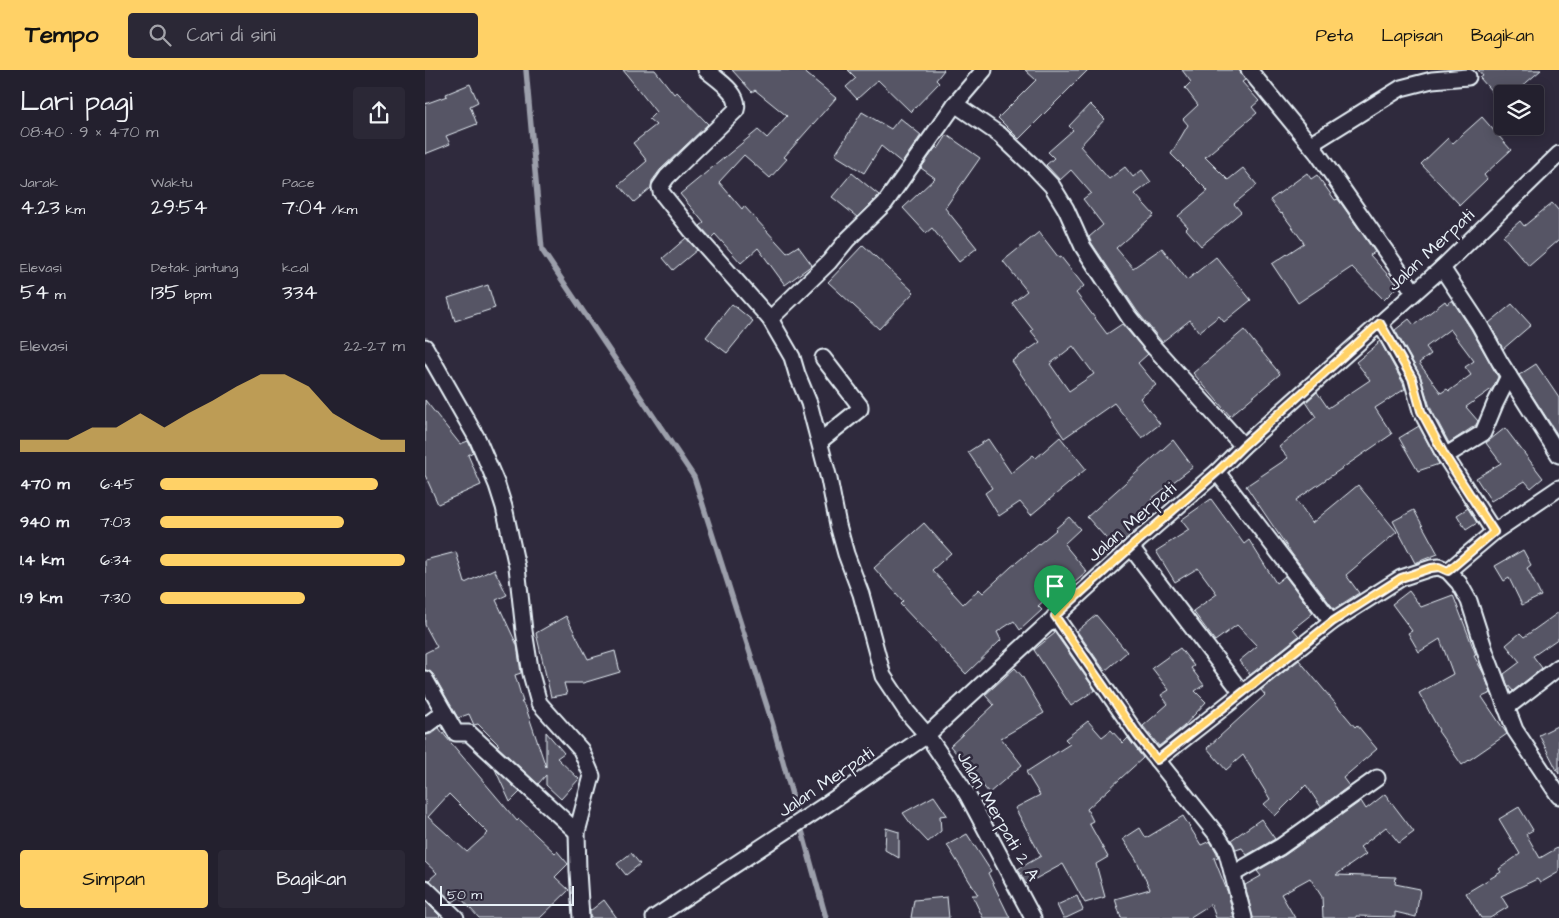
<!DOCTYPE html>
<html lang="id">
<head>
<meta charset="utf-8">
<style>
	body { margin:0; font-family:"Architects Daughter",sans-serif; background:#2b2836; color:#f1f3f6; height:100vh; display:flex; flex-direction:column; font-size:19px; white-space:nowrap }
	* { box-sizing:border-box; margin:0 }
	p { font-size:16px; color:#a3a3aa }
	.icon { flex:none; width:28px; height:28px; fill:none; stroke:currentColor; stroke-width:2; stroke-linecap:round; stroke-linejoin:round }
	.map { position:relative; flex:1; overflow:hidden }
	.side { display:flex; flex-direction:column; background:#23202e; width:425px }
	.side>* { flex:none }
	.tools { position:absolute; left:1069px; top:15px; display:grid; gap:10px }
	.tools a { display:grid; place-items:center; width:50px; height:50px; border-radius:5px; background:#23202e; box-shadow:0 2px 12px #0003,0 0 0 1px #403e4a; font-size:25px }
	.scale { position:absolute; left:15px; bottom:12px; width:134px; box-sizing:border-box; padding-left:5px; border:2px solid #e8f1f8; border-top:0; font-size:14px; line-height:18px; white-space:nowrap; color:#e8f1f8; -webkit-text-stroke:4px #2f2a3d; paint-order:stroke }
	.pin { position:absolute; display:grid; place-items:center; width:42px; height:42px; color:#fff; margin:-51px -21px; border-radius:50% 50% 50% 0; rotate:-45deg; box-shadow:0 0 5px #0007 }
	.pin .icon { rotate:45deg }
	.round { display:grid; place-items:center; flex:none; width:52px; height:52px; border-radius:5px; background:#2b2836 }
	.head { display:flex; align-items:center; justify-content:space-between; height:85px; padding:0 20px }
	h1 { font-size:28px; font-weight:600; line-height:38px }
	.figures { display:grid; grid-template-columns:repeat(3,1fr); gap:8px; height:85px; padding:5px 20px }
	.figures div { display:grid; align-content:center }
	.figures b { font-size:21px; font-weight:600 }
	.figures small { font-size:14px; font-weight:400 }
	.figures p { font-size:14px }
	.chart { height:140px; padding:10px 20px }
	.chart p { display:flex; justify-content:space-between }
	.chart svg { width:100%; height:90px; margin-top:5px; fill:#ffd166; opacity:.7 }
	.button { display:flex; gap:10px; margin-top:auto; padding:10px 20px }
	.button a { flex:1; height:58px; border-radius:5px; background:#ffd166; color:#111; font-size:20px; font-weight:600; line-height:58px; text-align:center }
	.button a+a { background:#2b2836; color:#f1f3f6 }
	ul { padding:0 20px; list-style:none; font-size:16px }
	li { display:grid; grid-template-columns:80px 60px 1fr; align-items:center; height:38px }
	li i { height:12px; border-radius:6px; background:#ffd166 }
	header { display:flex; align-items:center; gap:30px; box-sizing:border-box; height:70px; padding:0 25px; background:#ffd166; color:#111 }
	header strong { font-size:24px }
	nav { display:flex; gap:28px; margin-inline-start:auto; font-size:18px }
	.search { width:350px; height:45px; background:#2b2836; display:flex; align-items:center; gap:12px; box-sizing:border-box; padding:0 18px; border-radius:5px; color:#a3a3aa; font-size:19px }
	main { display:flex; flex:1; min-height:0 }
	.map>svg:first-child { display:block }
</style>
</head>
<body>
<header>
<strong>Tempo</strong>
<div class="search"><svg class="icon" aria-label="search" viewBox="0 0 24 24"><circle cx="10" cy="10" r="6"/><path d="M15 15l6 6"/></svg>Cari di sini</div>
<nav><a>Peta</a><a>Lapisan</a><a>Bagikan</a></nav>
</header>
<main>
<section class="side">
<div class="head"><div><h1>Lari pagi</h1><p>08:40 · 9 × 470 m</p></div><a class="round"><svg class="icon" aria-label="share" viewBox="0 0 24 24"><path d="M12 15V3M7 8l5-5 5 5M5 13v7h14v-7"/></svg></a></div>
<div class="figures">
<div><p>Jarak</p><b>4.23<small> km</small></b></div>
<div><p>Waktu</p><b>29:54</b></div>
<div><p>Pace</p><b>7:04<small> /km</small></b></div>
</div>
<div class="figures">
<div><p>Elevasi</p><b>54<small> m</small></b></div>
<div><p>Detak jantung</p><b>135<small> bpm</small></b></div>
<div><p>kcal</p><b>334</b></div>
</div>
<div class="chart"><p><span>Elevasi</span>22–27 m</p>
<svg viewBox="0 0 160 44" preserveAspectRatio="none"><path d="M0 44V38L10 38L20 38L30 32L40 32L50 25L60 32L70 25L80 19L90 12L100 6L110 6L120 12L130 25L140 32L150 38L160 38V44z"/></svg>
</div>
<ul>
<li><b>470 m</b>6:45<i style="width:89%"></i></li>
<li><b>940 m</b>7:03<i style="width:75%"></i></li>
<li><b>1.4 km</b>6:34<i style="width:100%"></i></li>
<li><b>1.9 km</b>7:30<i style="width:59%"></i></li>
</ul>
<div class="button"><a>Simpan</a><a>Bagikan</a></div>
</section>
<div class="map">
<svg width="1134" height="848" viewBox="0 0 1134 848">
	<rect width="100%" height="100%" fill="#2f2a3d"/>
	<filter id="ink" filterUnits="userSpaceOnUse"><feTurbulence type="fractalNoise" baseFrequency=".02" numOctaves="2"/><feDisplacementMap in="SourceGraphic" scale="10" xChannelSelector="R" yChannelSelector="G"/><feConvolveMatrix kernelMatrix="1 2 1 2 8 2 1 2 1" color-interpolation-filters="sRGB"/></filter>
	<g filter="url(#ink)">
		<g fill="none" stroke-linecap="round" stroke-linejoin="round">
			<polyline stroke="#9c9fab" stroke-width="5.5" points="101,0 117,180 269,407 347,652 401,848"/>
		</g>
		<g fill="#575565" stroke="#e8f1f8" fill-rule="evenodd">
			<polygon points="198,0 230,0 249,24 252,22 283,54 235,100 227,111 226,118 209,132 194,115 222,91 208,73 231,55 224,49 231,42"/>
			<polygon points="307,0 377,0 411,28 359,87 362,89 345,108 319,85 294,112 317,139 319,136 362,183 373,176 387,195 360,215 333,178 316,193 290,164 286,168 275,156 279,153 255,124 333,60 342,68 362,46 330,20 327,22"/>
			<polygon points="423,0 519,0 511,10 514,13 486,42 453,10 432,29 421,17 431,8"/>
			<polygon points="600,0 663,0 594,69 573,48 611,10"/>
			<polygon points="757,0 814,0 820,10 817,12 834,31 827,37 832,43 780,87 803,110 818,98 832,115 809,134 816,142 776,176 761,159 763,157 753,146 783,121 746,84 763,55 758,49 773,35 760,18 766,12"/>
			<polygon points="1053,0 1116,0 1088,24 1069,24 1055,8 1058,6"/>
			<polygon points="45,14 53,32 45,36 52,54 21,66 25,74 0,84 0,34 22,26 21,24"/>
			<polygon points="665,34 680,49 655,76 684,109 700,97 708,107 717,100 726,112 710,124 729,145 691,178 708,198 737,178 762,210 791,187 826,230 799,252 794,246 774,262 765,250 737,272 712,241 666,172 664,167 678,155 658,129 666,123 646,100 635,110 621,95 629,88 623,82 648,60 644,56"/>
			<polygon points="437,42 466,59 475,48 496,65 477,93 456,76 439,103 410,85"/>
			<polygon points="1057,47 1086,80 1059,105 1062,109 1035,135 996,94 1023,68 1028,73"/>
			<polygon points="522,65 555,88 520,138 552,178 534,192 507,158 501,163 478,138 510,108 496,98 511,77 513,79"/>
			<polygon points="427,103 454,125 432,147 407,127"/>
			<polygon points="882,103 886,109 892,105 910,130 913,129 950,182 945,185 973,216 959,230 927,197 873,233 847,194 879,173 857,143 856,144 845,130"/>
			<polygon points="1127,133 1134,141 1134,170 1104,196 1078,166 1095,151 1099,156"/>
			<path d="M614,162L634,188L636,187L659,216L651,223L682,264L697,254L723,284L713,293L731,315L715,328L735,354L717,368L689,333L639,368L587,291L615,272L606,261L608,260L587,233L602,221L578,191ZM648,276L669,304L644,321L625,294Z"/>
			<polygon points="261,168 272,180 248,200 238,188"/>
			<polygon points="438,175 489,222 454,259 403,212"/>
			<polygon points="63,215 70,238 30,251 23,228"/>
			<path d="M1027,230L1046,259L1073,307L1068,318L1041,337L1053,351L1051,355L1024,373L1005,337L995,305L970,260L984,249L989,255L1020,231L1022,234ZM1025,259L1049,291L1040,297L1046,305L1024,321L1022,319L1016,323L994,293L1006,284L1001,277Z"/>
			<polygon points="307,234 328,251 302,283 281,267"/>
			<polygon points="1087,234 1106,255 1078,279 1064,253"/>
			<polygon points="819,260 855,304 805,346 768,303"/>
			<polygon points="955,271 978,313 980,319 950,338 967,364 871,430 887,453 933,415 972,462 921,505 934,523 909,539 867,484 821,416 863,388 854,377 891,347 881,332 892,322 903,338 945,310 931,292 953,274 952,273"/>
			<polygon points="1111,294 1134,328 1134,367 1094,305"/>
			<polygon points="0,330 35,374 43,371 48,382 43,385 56,415 13,434 0,405"/>
			<polygon points="994,356 1014,394 993,401 974,368"/>
			<polygon points="1080,358 1118,408 1106,418 1100,411 1066,431 1051,408 1076,393 1061,373"/>
			<polygon points="635,367 661,399 606,445 595,432 574,446 560,423 567,418 543,382 563,369 586,403 608,385 611,388"/>
			<polygon points="748,370 768,397 726,429 728,431 702,455 708,463 690,478 662,447"/>
			<polygon points="786,429 819,474 824,470 851,513 860,506 888,543 868,559 874,566 825,605 814,591 832,576 812,555 790,571 768,541 792,524 773,498 750,512 731,481 764,460 756,450"/>
			<polygon points="1043,438 1052,453 1041,460 1032,445"/>
			<polygon points="989,440 1013,484 990,493 968,451"/>
			<polygon points="644,447 655,459 639,474 662,502 641,520 637,515 613,536 617,540 595,560 589,551 572,562 576,570 541,604 475,534 478,531 449,498 499,453 526,483 507,500 538,534 554,519 558,523 586,497 631,460 630,459"/>
			<polygon points="1098,480 1106,495 1102,498 1116,526 1097,535 1084,508 1079,511 1070,496"/>
			<polygon points="31,482 40,513 69,499 82,525 71,530 92,575 96,603 90,605 98,632 96,632 101,638 121,697 121,662 139,683 132,688 154,709 136,729 121,715 121,705 113,714 72,676 74,675 53,654 49,655 44,644 33,648 8,604 0,600 0,583 12,577 0,555 0,490"/>
			<polygon points="984,521 996,537 1028,525 1051,585 1049,586 1059,604 1066,623 1057,627 1082,664 1037,695 1013,661 1014,660 994,623 1028,604 1015,569 994,582 983,563 987,561 967,534"/>
			<polygon points="1134,542 1134,568 1108,586 1117,598 1088,621 1082,614 1079,604 1095,592 1081,575 1095,563 1099,567"/>
			<polygon points="671,545 702,582 680,601 652,561"/>
			<polygon points="141,546 163,589 190,581 195,602 158,613 139,613 142,624 126,627 111,563"/>
			<polygon points="630,563 670,620 646,636 609,580"/>
			<polygon points="755,578 769,596 766,598 779,615 770,621 781,632 759,656 734,676 718,656 743,634 736,625 744,620 727,598"/>
			<polygon points="874,590 930,657 932,655 952,679 918,708 924,716 896,737 881,715 850,746 839,734 845,729 818,685 801,700 782,678 840,625 836,620"/>
			<polygon points="590,598 597,606 619,643 576,668 597,695 564,723 546,701 547,701 525,676 569,635 560,625"/>
			<polygon points="663,651 677,667 686,660 698,673 703,668 718,688 662,739 668,751 664,753 683,787 671,794 680,827 660,833 638,794 601,814 593,799 616,786 590,738 615,725 601,702 645,674 640,669"/>
			<polygon points="1134,655 1134,704 1114,665"/>
			<path d="M16,656L14,658L21,667L92,751L94,749L130,783L132,781L143,794L130,807L144,820L115,848H54L35,827L28,832L4,810L12,803L0,792V665L6,664ZM24,724L63,763L42,782L3,747Z"/>
			<polygon points="70,699 95,722 85,732"/>
			<polygon points="960,724 989,762 974,773 961,757 935,777 941,784 911,805 971,807 970,814 995,819 991,847 970,842 970,847 931,846 931,848 898,848 897,827 885,808 856,824 870,848 828,848 820,815 836,806 832,801 860,785 936,731 941,739"/>
			<polygon points="509,726 522,745 515,746 516,761 503,772 486,754 478,743"/>
			<polygon points="1094,737 1108,760 1101,764 1115,788 1134,777 1134,802 1115,813 1112,809 1076,826 1083,837 1065,848 1056,848 1041,823 1076,802 1074,799 1095,784 1074,749"/>
			<polygon points="758,746 776,775 785,771 792,783 793,787 789,788 803,823 809,848 791,848 786,834 764,848 696,848 690,829 725,819 711,789 698,769 715,758 721,768"/>
			<polygon points="836,749 850,769 822,785 817,778 811,780 806,770"/>
			<polygon points="461,758 474,762 474,788 460,780"/>
			<polygon points="542,764 566,801 563,803 585,848 558,848 547,825 553,825 522,775"/>
			<polygon points="206,783 215,794 201,805 192,794"/>
			<polygon points="652,826 658,840 641,848 638,848 632,835"/>
			<polygon points="522,827 524,848 486,848 489,830"/>
			<polygon points="179,830 192,848 165,848 165,841"/>
			<polygon points="0,831 15,846 13,848 0,848"/>
		</g>
		<g fill="none" stroke-linecap="round" stroke-linejoin="round">
			<g stroke="#e8f1f8" stroke-width="19">
				<g id="street">
					<path d="M281,0C293,10 316,24 311,40L242,107L235,117L236,122L267,161L345,249L367,287L372,304L384,333L404,409L413,455L421,484L436,524L458,606L482,642L502,665L542,724L608,848"/>
					<polyline points="559,0 530,34 575,65 610,98 627,116 641,139 658,177 704,247 725,273 818,376"/>
					<polyline points="824,0 893,84 989,222"/>
					<polyline points="886,74 976,18 1007,10 1043,7"/>
					<polyline points="1017,198 1054,254 1075,292 1134,385"/>
					<polyline points="345,249 404,192 422,170 460,133 530,34"/>
					<polyline points="955,253 987,309 996,341 1020,386 1069,462"/>
					<polyline points="0,277 53,370 72,415 79,437 92,497 99,561 106,604 114,633 156,680 167,706 152,762 153,801 156,848"/>
					<polyline points="395,371 435,339 435,336 398,288"/>
					<polyline points="1020,386 1058,363 1070,334 1084,306"/>
					<polyline points="792,402 907,552"/>
					<polyline points="706,477 817,623"/>
					<polyline points="1023,501 1069,462 1134,418"/>
					<polyline points="630,546 713,666 792,765 801,779 819,848"/>
					<polyline points="0,609 31,663 44,663 152,762"/>
					<polyline points="1081,638 1134,597"/>
					<polyline points="0,656 19,642"/>
					<polyline points="732,690 907,552 976,508 1006,498 1014,497 1023,501 1034,513 1044,531 1061,584 1090,660 1134,726"/>
					<polyline points="808,804 855,777 952,708"/>
					<polyline points="0,818 31,848"/>
					<polyline points="229,848 402,734 502,665 706,477 792,402 818,376 1017,198 1134,84"/>
				</g>
			</g>
			<use href="#street" stroke="#2f2a3d" stroke-width="15"/>
		</g>
	</g>
	<g fill="none" stroke-linecap="round" stroke-linejoin="round" filter="url(#ink)">
		<g stroke="#fff" stroke-width="10">
			<polygon id="route" points="955,253 987,308 996,341 1020,386 1069,462 1023,501 1014,497 1006,498 976,508 907,552 732,690 713,666 630,546 706,477 792,402 818,376"/>
		</g>
		<use href="#route" stroke="#ffd166" stroke-width="6"/>
	</g>
	<g text-anchor="middle" dominant-baseline="central" stroke-width="5" stroke-linejoin="round" paint-order="stroke">
		<g font-size="18" fill="#e8f1f8" stroke="#2f2a3d">
			<text transform="translate(1006 180) rotate(-43)">Jalan Merpati</text>
			<text transform="translate(707 452) rotate(-41)">Jalan Merpati</text>
			<text transform="translate(401 712) rotate(-34)">Jalan Merpati</text>
			<text transform="translate(573 746) rotate(60)">Jalan Merpati 2 A</text>
		</g>
	</g>
</svg>
<div class="tools">
<a><svg class="icon" aria-label="layers" viewBox="0 0 24 24"><path d="M12 4l9 5-9 5-9-5zM3 14l9 5 9-5"/></svg></a>
</div>
<div class="scale">50 m</div>
<div class="pin" style="left:630px;top:546px;background:#1e9e55"><svg class="icon" aria-label="arrive" viewBox="0 0 24 24"><path d="M6 21V4h12l-3 4 3 4H6"/></svg></div>
</div>
</main>
</body>
</html>
